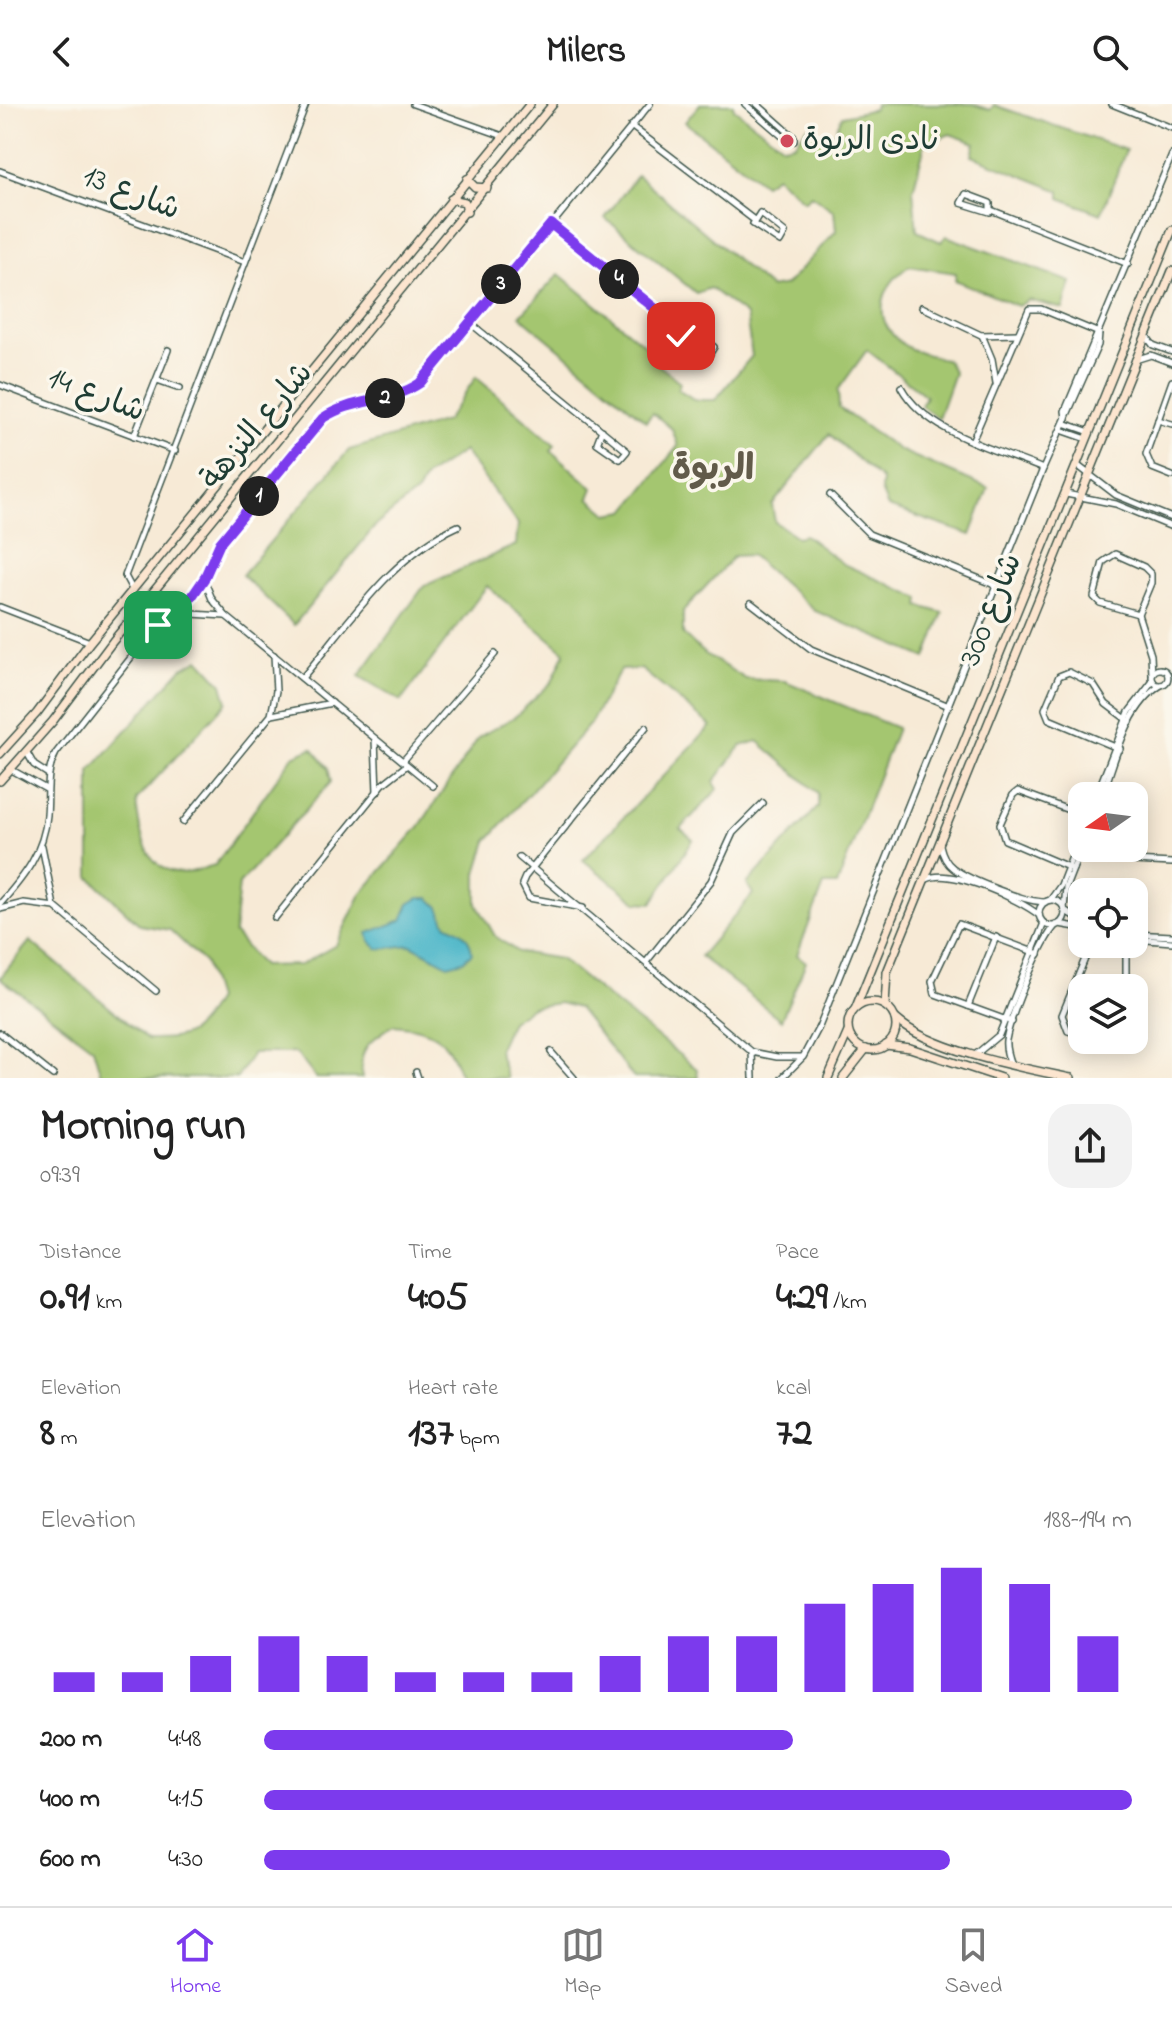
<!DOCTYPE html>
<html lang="en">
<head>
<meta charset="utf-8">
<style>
	body { margin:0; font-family:"Indie Flower","Playpen Sans Arabic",sans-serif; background:#f2f2f2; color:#222; height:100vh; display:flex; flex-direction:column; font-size:30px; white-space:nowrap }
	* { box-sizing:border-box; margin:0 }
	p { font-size:26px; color:#767676 }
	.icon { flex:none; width:44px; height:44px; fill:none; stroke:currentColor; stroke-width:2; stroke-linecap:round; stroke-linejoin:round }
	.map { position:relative; height:974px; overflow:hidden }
	.side { display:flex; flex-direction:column; background:#fff; flex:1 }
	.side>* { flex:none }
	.needle { width:52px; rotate:256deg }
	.fabs { position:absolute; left:1068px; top:678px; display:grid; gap:16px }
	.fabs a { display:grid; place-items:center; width:80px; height:80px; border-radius:16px; background:#fff; box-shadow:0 4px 20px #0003; font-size:40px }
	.pin { position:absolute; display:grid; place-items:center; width:68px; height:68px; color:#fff; margin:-34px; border-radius:16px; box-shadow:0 4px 12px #0006 }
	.km { position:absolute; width:40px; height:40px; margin:-20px; border-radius:50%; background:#222; color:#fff; font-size:22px; line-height:40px; text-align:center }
	.round { display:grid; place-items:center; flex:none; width:84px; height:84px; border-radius:24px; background:#f2f2f2 }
	.summary { display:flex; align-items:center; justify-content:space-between; height:136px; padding:0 40px }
	h1 { font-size:44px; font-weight:700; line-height:60px }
	.metrics { display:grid; grid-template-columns:repeat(3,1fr); gap:12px; height:136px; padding:8px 40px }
	.metrics div { display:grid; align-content:center }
	.metrics b { font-size:40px; font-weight:700 }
	.metrics small { font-size:22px; font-weight:400 }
	.metrics p { font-size:22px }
	.chart { height:224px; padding:16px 40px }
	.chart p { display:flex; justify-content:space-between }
	.chart svg { width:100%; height:144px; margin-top:8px; stroke:#7c3aed; stroke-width:6 }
	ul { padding:0 40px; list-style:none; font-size:26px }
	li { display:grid; grid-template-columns:128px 96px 1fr; align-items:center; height:60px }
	li i { height:20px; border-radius:10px; background:#7c3aed }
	header { display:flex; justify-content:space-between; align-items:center; height:104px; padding:0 40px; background:#fff; font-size:36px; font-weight:700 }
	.menu { display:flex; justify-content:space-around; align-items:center; height:112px; border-top:2px solid #e0e0e0; background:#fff; font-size:22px; color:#767676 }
	.menu a { display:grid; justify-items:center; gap:4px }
	.menu .on { color:#7c3aed }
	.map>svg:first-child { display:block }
</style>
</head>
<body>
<header><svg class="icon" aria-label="back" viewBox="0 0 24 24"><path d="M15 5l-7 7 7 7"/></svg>Milers<svg class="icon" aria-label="search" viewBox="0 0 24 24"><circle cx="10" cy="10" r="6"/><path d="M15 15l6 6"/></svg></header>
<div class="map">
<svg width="1172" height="974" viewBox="0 0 1172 974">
	<rect width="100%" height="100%" fill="#fbf7ec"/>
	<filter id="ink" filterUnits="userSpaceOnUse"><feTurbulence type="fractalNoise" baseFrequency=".0125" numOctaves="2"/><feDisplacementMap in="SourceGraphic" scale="16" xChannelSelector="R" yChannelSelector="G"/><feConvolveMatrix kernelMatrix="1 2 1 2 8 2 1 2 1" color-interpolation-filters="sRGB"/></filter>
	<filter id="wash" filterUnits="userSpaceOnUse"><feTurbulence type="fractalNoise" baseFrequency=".006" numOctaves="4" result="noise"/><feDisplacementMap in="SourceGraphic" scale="32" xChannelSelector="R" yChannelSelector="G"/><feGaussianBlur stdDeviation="1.8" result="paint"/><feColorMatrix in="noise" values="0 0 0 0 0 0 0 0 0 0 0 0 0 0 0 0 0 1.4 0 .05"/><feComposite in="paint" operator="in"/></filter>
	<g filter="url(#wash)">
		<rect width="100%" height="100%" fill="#f7ead6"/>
		<path fill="#a4c66f" stroke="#628252" stroke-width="2" d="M700,0H733L734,5L783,42L794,40L808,23L830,40L842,12L874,5L875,0H973L990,6L994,1L1126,46L1101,110L1060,94V87L972,52L975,39L950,30L925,40L913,86L917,127L941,138L946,132L1071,178L1063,205L1029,196L1018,202L955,176L956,169L909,162C879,183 871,217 904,241C915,249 934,252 947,256L954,269L938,314L921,302L926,292L867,246L838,286L839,304L899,346L988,384L971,431L888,403L881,387L882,376L829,330L772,401L775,418L797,433L805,431L843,460L920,494L919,502L943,509L926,554L815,507L751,451L734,452L683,507V530L705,550L746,575L785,577L897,624L837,781H824L797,851L806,858L781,916L700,852L753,790L747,780L818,703V689L758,637L741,642L714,678L718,685L680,725L693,736L652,799L637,798L583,756L711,622L641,565L620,566L590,620L487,737L477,769V800L495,832L518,848L560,855L697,965L698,974H634L578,904L559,899L532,903L511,917L498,946L507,974H461C448,933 435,925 393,921C369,938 358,943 362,974H316L296,949H253L237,974H102L93,944L0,874L30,837L147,935C189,935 194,932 216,895L205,859L170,826L140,821L90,773V667L182,564L199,555L222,580L227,598L136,696C139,726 144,768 183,769C193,769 206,763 215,761L293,652L312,644L328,663L331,678L239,780L234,829L262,862L300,861L336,841L361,790L419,723L479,633L516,612L552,578L565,548L487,482L401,597L359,572L424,482L516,441L518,420L464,347L425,373L418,387L376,421L294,521L242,471L349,346L446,317L476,273L555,341L551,347L593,384L589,394L608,410L626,407L678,342L672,325L653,309L646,317L520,212L559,170L653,248L651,255L680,278L678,285L695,296H715L752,252L746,211L710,184L696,189L605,114L637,71L770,184L786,181L836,127L834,107L811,91L804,97L776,72L764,80L685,18Z"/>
		<path fill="#4ab5c8" stroke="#34797e" stroke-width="2" d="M419,794H429L439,803L446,820C461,827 470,831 472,849L463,857L448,861L411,841L378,845L370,837L368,829L402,816L409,800Z"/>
	</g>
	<g filter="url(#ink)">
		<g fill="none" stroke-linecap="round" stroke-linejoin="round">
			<g stroke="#3f574c" stroke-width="8">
				<g id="street">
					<polyline points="413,0 503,32"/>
					<polyline points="745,0 789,38 794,37 794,33 757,0"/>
					<polyline points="1112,0 1172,24"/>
					<polyline points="631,22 754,116"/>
					<polyline points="0,67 245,158"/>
					<polygon points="966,90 990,99 990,108 961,99"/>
					<polyline points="991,106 1128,160"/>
					<polygon points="760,109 785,129 780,138 753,120"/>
					<polyline points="552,120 684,228"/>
					<polyline points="922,203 981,231 1017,230"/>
					<polyline points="469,218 627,347 620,355 597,339 602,326"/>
					<polygon points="688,223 714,243 708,253 681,235"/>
					<polyline points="982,231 992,255 996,279"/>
					<polyline points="1147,233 1153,241 1172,248"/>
					<polyline points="1135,256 1151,251 1172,259"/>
					<polyline points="157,276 180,284"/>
					<polyline points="1172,277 1146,350 1152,364 1172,372"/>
					<polyline points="0,281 175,347"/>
					<path d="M901,283C927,330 996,345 1043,365"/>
					<polyline points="1066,314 1065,307 1172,51"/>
					<polyline points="1158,316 1172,320"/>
					<polyline points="1064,319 1090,328"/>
					<polyline points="1061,326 1087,335"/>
					<polyline points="134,332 168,246"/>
					<polyline points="973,335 1029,205 1041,205 1099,229"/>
					<polyline points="1077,361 1116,391 1172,414"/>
					<polyline points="1066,390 1116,400 1172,423"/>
					<polyline points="830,391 869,430 997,482"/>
					<polygon points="1115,450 1144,463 1151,470 1151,479 1138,510 1100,499 1094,493 1103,458"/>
					<polyline points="204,475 212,495 226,512 433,682"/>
					<polyline points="133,487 125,472 306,0"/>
					<polyline points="751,499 811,545 949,602"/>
					<polyline points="0,503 90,538"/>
					<polyline points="175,509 225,512"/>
					<polyline points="1138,510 1151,551 1152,570"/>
					<circle cx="1160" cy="573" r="8"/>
					<path d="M302,574C349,519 390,453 458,422"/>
					<polyline points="272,611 332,599"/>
					<polyline points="375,635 377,688"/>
					<polyline points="1120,645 1049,615 1045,605 1059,572 1069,568 1093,580 1106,600 1130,618"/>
					<polyline points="26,647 34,661 48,670"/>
					<polyline points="403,657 495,550"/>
					<polyline points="10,665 46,685"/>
					<polyline points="1096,692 1129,608 1153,577"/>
					<path d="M1102,692C1116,655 1126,603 1161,581"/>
					<polyline points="183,718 271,611 276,587 274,551"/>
					<path d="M940,741C942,750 945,758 953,764C969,776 1025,798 1045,798"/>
					<polyline points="42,742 54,802"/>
					<polyline points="1091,744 1133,757 1172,759"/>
					<polyline points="519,753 752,948 777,953 802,953"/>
					<polyline points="1073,765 1005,736 1000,720 1013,691 1018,687 1082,711"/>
					<path d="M927,775C950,763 1019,795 1039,811"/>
					<polyline points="1051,795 1061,781 1082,727"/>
					<circle cx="1052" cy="809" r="13"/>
					<path d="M0,800C24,773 44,748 47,711C49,689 45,669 56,649L151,528L198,485L220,439L323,314C356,291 399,300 430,270L650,0"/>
					<polyline points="583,804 529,794 522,780 525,773 646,623"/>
					<polyline points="0,805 24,799 55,803 156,887"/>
					<polyline points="1064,805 1066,783 1082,742"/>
					<polyline points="1064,806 1082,817"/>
					<polyline points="275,814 383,680 407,661"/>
					<polyline points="1059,820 1082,824"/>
					<polyline points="1134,830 1172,832"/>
					<polyline points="1134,835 1172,838"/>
					<polyline points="1126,840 1126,884"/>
					<polyline points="647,857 711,777 733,729 763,699"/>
					<polyline points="968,902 996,833"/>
					<polyline points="1012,918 935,890 932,877 959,820 1039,850"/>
					<polyline points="0,929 53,971"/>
					<polyline points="1082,931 1068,927 1062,911 1091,840"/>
					<polyline points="551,948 574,974"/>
					<polyline points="752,948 753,974"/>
					<polyline points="975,951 999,931 1044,819"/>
					<path d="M1011,961C1008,953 1005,945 1006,936C1010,913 1040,838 1056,821"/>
					<polyline points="416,968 418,974"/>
					<polyline points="782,974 803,953 819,923 1043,365 1098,241 1099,229"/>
				</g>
			</g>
			<g stroke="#3f574c" stroke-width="10">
				<g id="secondary">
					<polyline points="467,75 475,83 487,84"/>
					<polyline points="451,95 465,98 467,108"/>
					<polyline points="0,650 37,609 90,538 530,0"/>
					<polyline points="0,677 53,617 113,537 553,0"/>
					<circle cx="872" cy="922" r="24"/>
					<polyline points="885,901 887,868 1172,167"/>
					<polyline points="856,903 1172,126"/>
					<path d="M895,914C930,947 1023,964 1071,974"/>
					<polyline points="886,941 910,944 1001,974"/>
					<polyline points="828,974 848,928"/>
					<polyline points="843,974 866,945"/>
				</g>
			</g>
			<use href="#street" stroke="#fff" stroke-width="5"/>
			<use href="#secondary" stroke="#fce5cf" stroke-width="7"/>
		</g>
	</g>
	<g fill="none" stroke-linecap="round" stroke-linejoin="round" filter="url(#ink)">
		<g stroke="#fff" stroke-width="16">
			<path id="route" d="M158,521L191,494L204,475L220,439L323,314C352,294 391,299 420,279L551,120L684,228L681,232"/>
		</g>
		<use href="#route" stroke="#7c3aed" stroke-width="10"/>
	</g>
	<circle fill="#d1495b" stroke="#fbf7ec" stroke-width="3" cx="787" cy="37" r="8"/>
	<g text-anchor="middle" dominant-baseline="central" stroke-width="7" stroke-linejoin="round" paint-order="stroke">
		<g font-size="32" fill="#1f3d34" stroke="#fbf7ec" text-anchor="start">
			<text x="803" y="37">نادى الربوة</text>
		</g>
		<g font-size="32" fill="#1f3d34" stroke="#fbf7ec">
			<text transform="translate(131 90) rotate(21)">شارع 13</text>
			<text transform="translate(96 292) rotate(21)">شارع 14</text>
			<text transform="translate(258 323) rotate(-50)">شارع النزهة</text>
			<text transform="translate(992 506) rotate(-68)">شارع 300</text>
		</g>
		<g font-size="36" font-weight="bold" fill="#625b4a" stroke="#fbf7ec">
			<text x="713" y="366">الربوة</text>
		</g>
	</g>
</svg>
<div class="fabs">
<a><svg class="needle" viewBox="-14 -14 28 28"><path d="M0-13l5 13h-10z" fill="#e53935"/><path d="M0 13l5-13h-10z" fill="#767676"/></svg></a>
<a><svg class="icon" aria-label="locate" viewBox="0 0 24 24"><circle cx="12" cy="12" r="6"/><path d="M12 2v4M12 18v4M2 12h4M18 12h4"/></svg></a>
<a><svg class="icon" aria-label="layers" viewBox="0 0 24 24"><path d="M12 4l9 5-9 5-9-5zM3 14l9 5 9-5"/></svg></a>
</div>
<div class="pin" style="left:158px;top:521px;background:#1e9e55"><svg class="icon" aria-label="arrive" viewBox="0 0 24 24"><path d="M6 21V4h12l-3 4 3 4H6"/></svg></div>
<div class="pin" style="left:681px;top:232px;background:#d93025"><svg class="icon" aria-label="check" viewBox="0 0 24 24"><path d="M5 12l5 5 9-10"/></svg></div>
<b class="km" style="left:259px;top:392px">1</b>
<b class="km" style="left:385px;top:294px">2</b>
<b class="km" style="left:501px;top:180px">3</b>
<b class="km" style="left:619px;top:175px">4</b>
</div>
<section class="side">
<div class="summary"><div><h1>Morning run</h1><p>09:39</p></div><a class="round"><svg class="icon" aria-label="share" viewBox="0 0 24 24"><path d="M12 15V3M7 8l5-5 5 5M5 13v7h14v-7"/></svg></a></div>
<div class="metrics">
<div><p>Distance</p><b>0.91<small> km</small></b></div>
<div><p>Time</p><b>4:05</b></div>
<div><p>Pace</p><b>4:29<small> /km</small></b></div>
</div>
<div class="metrics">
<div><p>Elevation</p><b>8<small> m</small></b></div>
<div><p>Heart rate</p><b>137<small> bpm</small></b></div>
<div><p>kcal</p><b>72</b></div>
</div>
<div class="chart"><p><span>Elevation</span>188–194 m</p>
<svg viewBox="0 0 160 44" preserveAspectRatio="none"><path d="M5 44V38M15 44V38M25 44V33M35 44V27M45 44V33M55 44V38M65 44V38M75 44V38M85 44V33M95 44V27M105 44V27M115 44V17M125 44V11M135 44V6M145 44V11M155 44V27"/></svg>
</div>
<ul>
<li><b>200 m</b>4:48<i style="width:61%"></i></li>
<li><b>400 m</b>4:15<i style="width:100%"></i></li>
<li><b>600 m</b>4:30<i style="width:79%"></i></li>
</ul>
</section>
<nav class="menu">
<a class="on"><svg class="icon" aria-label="home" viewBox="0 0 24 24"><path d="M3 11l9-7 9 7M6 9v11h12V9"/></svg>Home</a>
<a><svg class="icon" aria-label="map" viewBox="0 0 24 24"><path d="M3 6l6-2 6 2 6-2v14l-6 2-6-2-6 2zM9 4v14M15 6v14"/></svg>Map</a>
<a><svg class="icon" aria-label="saved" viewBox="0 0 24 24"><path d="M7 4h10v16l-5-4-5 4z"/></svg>Saved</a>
</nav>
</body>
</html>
